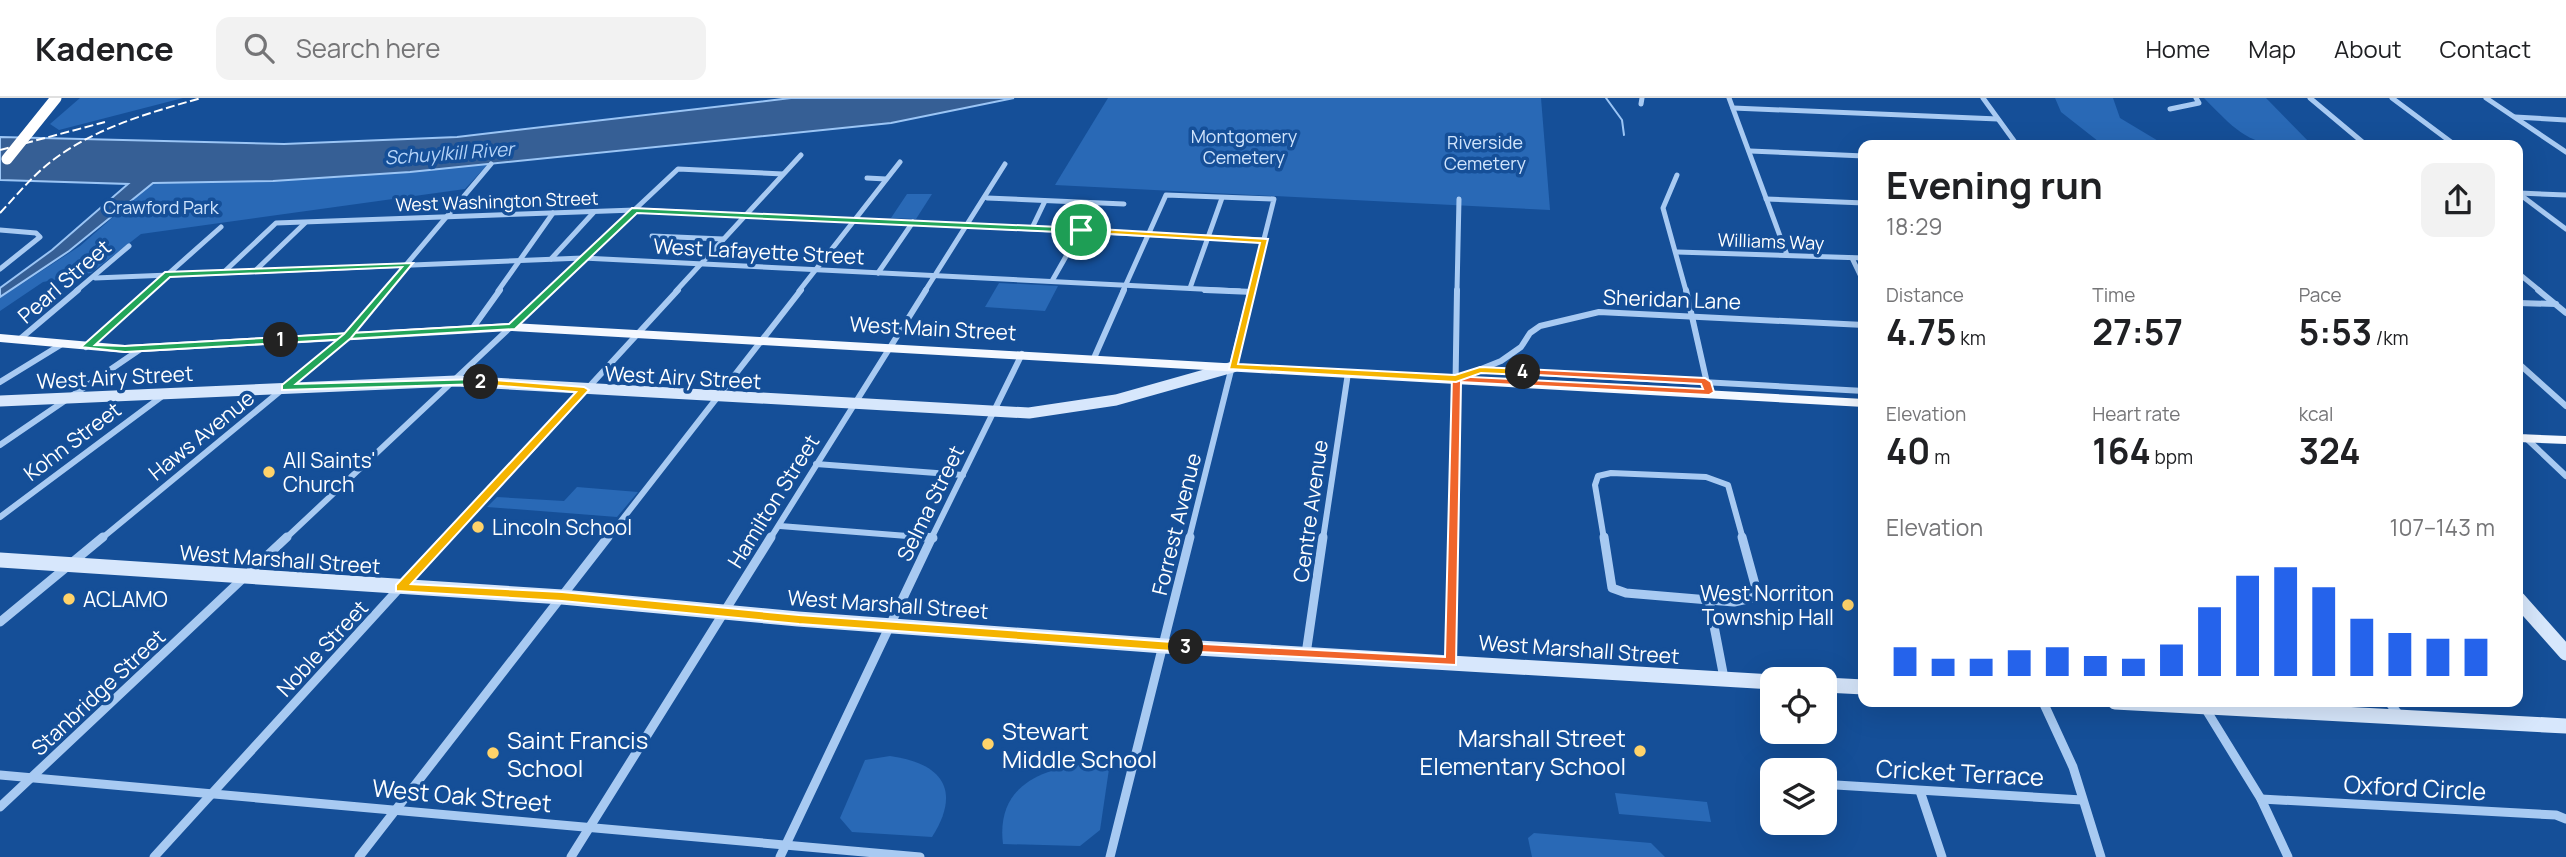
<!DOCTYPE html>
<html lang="en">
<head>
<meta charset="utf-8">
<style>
	body { margin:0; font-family:Manrope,sans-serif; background:#f2f2f2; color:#202124; height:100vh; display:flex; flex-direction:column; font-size:26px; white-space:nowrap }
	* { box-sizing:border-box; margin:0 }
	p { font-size:23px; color:#757577 }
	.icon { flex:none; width:38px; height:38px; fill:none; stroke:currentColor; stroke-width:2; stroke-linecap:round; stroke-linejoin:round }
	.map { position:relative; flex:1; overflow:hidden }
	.details { position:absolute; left:1858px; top:42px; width:665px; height:567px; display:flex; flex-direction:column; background:#fff; border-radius:14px; box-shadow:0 7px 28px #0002 }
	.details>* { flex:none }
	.fabs { position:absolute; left:1760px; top:569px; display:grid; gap:14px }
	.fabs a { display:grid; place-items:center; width:77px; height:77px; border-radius:14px; background:#fff; box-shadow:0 7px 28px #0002; font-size:35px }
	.pin { position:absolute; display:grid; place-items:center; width:60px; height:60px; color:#fff; margin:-30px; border:4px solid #fff; border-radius:50%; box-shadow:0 2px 7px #0007 }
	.km { position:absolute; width:35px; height:35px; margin:-18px; border-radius:50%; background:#222; color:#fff; font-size:19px; line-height:35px; text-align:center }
	.round { display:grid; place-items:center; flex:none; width:74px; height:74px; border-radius:14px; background:#f2f2f2 }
	.headline { display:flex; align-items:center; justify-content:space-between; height:119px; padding:0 28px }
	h1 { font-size:38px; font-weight:700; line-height:52px }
	.metrics { display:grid; grid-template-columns:repeat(3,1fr); gap:10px; height:119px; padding:7px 28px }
	.metrics div { display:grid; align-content:center }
	.metrics b { font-size:35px; font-weight:700 }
	.metrics small { font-size:19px; font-weight:400 }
	.metrics p { font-size:19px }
	.chart { height:196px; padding:14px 28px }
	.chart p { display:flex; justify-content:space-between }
	.chart svg { width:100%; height:126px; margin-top:7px; stroke:#2563eb; stroke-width:6 }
	header { display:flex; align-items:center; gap:42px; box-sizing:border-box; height:98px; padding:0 35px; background:#fff; border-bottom:2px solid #e0e0e0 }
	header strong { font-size:33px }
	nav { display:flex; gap:38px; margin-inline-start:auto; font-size:24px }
	.search { width:490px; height:63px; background:#f2f2f2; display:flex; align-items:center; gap:18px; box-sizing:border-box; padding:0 24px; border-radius:14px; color:#757577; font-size:26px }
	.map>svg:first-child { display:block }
</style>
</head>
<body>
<header>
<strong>Kadence</strong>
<div class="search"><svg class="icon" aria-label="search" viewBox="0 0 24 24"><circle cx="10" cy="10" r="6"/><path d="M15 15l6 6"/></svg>Search here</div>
<nav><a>Home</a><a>Map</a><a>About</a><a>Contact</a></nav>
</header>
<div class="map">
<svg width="2566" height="759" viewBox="0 0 2566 759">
	<rect width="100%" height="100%" fill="#154f98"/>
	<g fill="#2969b6">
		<polygon points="80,0 183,0 59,32 50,26"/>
		<polygon points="1108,0 1541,0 1550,112 1055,87"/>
		<polygon points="2055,0 2113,0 2120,20 2165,47 2103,47 2061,14"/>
		<path d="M2204,0H2266L2312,47C2250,47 2247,44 2204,0Z"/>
		<polygon points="488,66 465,91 141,136 91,175 43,184 0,213 0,200 80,148 152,85 305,81"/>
		<polygon points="907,96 932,96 916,121 891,120"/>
		<polygon points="999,185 1058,188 1045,213 985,209"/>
		<polygon points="577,389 638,394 617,419 487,409 497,399 564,403"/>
		<path d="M890,658C942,665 962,692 932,739L852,734L840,720L865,662Z"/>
		<path d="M1088,666L1109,671L1100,732L1080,748L1003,746C996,690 1039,670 1088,666Z"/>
		<polygon points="1615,695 1707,704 1711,724 1619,716"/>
		<polygon points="1534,735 1651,745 1665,759 1532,759 1528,740"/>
	</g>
	<polygon fill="#365f95" stroke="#9bc5f5" stroke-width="2" points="791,0 1014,0 891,25 410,74 273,83 153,85 69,153 0,199 0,190 52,152 128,86 0,82 0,39 284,46 457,39"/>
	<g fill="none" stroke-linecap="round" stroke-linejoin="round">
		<polyline stroke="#9bc5f5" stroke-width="2" points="1606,0 1622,22 1624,37"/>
		<g stroke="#a8caf2" stroke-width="5">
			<polyline points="1729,0 1787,157"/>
			<polyline points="1983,0 2017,47"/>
			<polyline points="2310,0 2366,47"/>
			<polyline points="2392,0 2455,47"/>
			<polyline points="2486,0 2566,54"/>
			<polyline points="1641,6 1642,0"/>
			<polyline points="1733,10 1998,21"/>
			<polyline points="2170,11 2199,5 2196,0"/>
			<polyline points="2515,19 2566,22"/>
			<polyline points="1750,53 1864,58"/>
			<polyline points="1677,77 1663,110 1686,193"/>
			<polyline points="867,80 886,81"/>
			<polyline points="2518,95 2566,131"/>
			<polyline points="2519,95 2566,97"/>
			<polyline points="987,100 1124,106"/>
			<polyline points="1766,101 1864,105"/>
			<polyline points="1032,130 1045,103"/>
			<polyline points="0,132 36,135 40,139 0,171"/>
			<polyline points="652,138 723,141"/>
			<polyline points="1677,154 1864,160"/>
			<polyline points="1852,160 1864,185"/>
			<polyline points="551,161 594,114"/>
			<polyline points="255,173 305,125"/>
			<polyline points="224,174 276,125 635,112 1265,142"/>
			<polyline points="878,175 913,124"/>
			<polyline points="2518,175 2540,193"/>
			<polyline points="95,180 583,160 1240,193"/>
			<polyline points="1052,183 1081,132"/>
			<polyline points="1190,190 1222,100"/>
			<polyline points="76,193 129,148"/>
			<polyline points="149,193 221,129"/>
			<polyline points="384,193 491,66"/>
			<polyline points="498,193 553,115"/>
			<polyline points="548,193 678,71 783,76"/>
			<polyline points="676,193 801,57"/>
			<polyline points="799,193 900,64"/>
			<polyline points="925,193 1005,66"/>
			<polyline points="1123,193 1166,97 1274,101 1251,193"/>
			<polyline points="1457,193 1459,101"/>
		</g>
		<g stroke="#a8caf2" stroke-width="6">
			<polyline points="1205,192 1253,194"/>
			<polyline points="1686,192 1709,294"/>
			<polyline points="2538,192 2566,215"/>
			<polyline points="2518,205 2556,206"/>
			<polyline points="472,231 500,192"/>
			<polyline points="20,241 78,192"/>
			<polyline points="86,249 151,192"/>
			<polyline points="1094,260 1124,192"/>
			<polyline points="2518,265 2566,308"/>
			<polyline points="1484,272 1864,293"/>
			<polyline points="1456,281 1501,263 1521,249 1530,235 1540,228 1599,214 1864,227"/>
			<polyline points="0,284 62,246"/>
			<polyline points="2526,340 2566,378"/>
			<polyline points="0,347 142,250"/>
			<polyline points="816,366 963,377"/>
			<polyline points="0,419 165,296"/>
			<polyline points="780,428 933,440"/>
			<polyline points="101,441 347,238 386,192"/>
			<polyline points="285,441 550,192"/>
			<polyline points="444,441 530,353 678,192"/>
			<polyline points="607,441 801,192"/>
			<polyline points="770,441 926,192"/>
			<polyline points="931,441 1022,256"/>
			<polyline points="1189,441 1251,192"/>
			<polyline points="1323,441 1348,275"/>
			<polyline points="1453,441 1457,192"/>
			<polyline points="1604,441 1595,387 1598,378 1611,375 1706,379 1728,387 1743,441"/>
		</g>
		<g stroke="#a8caf2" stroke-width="9">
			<polyline points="924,439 933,440"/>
			<polyline points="1604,439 1612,490 1626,495 1709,502"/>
			<polyline points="1709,502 1734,504 1752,500 1756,490 1742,439"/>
			<polyline points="1709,502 1724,580"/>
			<polyline points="0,524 103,439"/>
			<polyline points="1306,556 1323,439"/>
			<polyline points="1451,564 1453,439"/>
			<polyline points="2043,604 2073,669 2101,759"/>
			<polyline points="2389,604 2399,617"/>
			<polyline points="2205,610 2261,701 2288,759"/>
			<polyline points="0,677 920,759"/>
			<polyline points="1836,687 2082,702"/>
			<polyline points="1920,693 1942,759"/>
			<polyline points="2261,701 2556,717 2566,721"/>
			<polyline points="0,709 287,439"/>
			<polyline points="154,759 446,439"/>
			<polyline points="359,759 608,439"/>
			<polyline points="571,759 771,439"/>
			<polyline points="780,759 932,439"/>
			<polyline points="1110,759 1190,439"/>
		</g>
		<polyline stroke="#d7e7fc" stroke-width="11" points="0,303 456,283 1029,315 1116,302 1233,269"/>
		<g stroke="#d7e7fc" stroke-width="15">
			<polyline points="0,462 562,499 798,521 1164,548 1773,584"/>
			<polyline points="2518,501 2566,555"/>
			<polyline points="1825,587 1864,589"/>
			<polyline points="2115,604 2566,628"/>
		</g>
		<g fill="#f4f8ff" fill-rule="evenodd">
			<polygon points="512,225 1864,301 1864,309 512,233 125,255 0,244 0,236 125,247"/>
			<polygon points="2518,336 2566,338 2566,346 2518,344"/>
		</g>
		<g stroke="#fff" stroke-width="2" stroke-dasharray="9 3.5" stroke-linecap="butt">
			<polyline points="0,52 105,24"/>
			<path d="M0,115C17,97 33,77 53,62C97,29 149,15 201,0"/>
		</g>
		<polyline stroke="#fff" stroke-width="11" points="7,61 56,0"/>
	</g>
	<polygon fill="#22a559" stroke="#fff" stroke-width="2" points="632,110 1081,130 1085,132 1081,135 637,115 515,231 281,245 276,242 281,239 509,226"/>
	<polygon fill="#22a559" stroke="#fff" stroke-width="2" points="413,165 351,240 296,286 481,281 484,282 484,286 282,292 282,287 344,236 402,169 170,179 95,247 125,248 281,239 286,242 281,245 125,254 81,249 165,174"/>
	<polygon fill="#f5b400" stroke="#fff" stroke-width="2" points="481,281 584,289 589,292 411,486 562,494 799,517 1186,545 1193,549 1186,554 799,526 562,503 396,493 396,487 576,294 477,286 477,282"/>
	<polygon fill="#f0652b" stroke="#fff" stroke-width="2" points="1523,271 1705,280 1711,284 1714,294 1709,297 1461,284 1456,567 1181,553 1181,546 1186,545 1445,559 1452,278 1703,291 1701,286 1519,276 1519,272"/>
	<polygon fill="#f5b400" stroke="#fff" stroke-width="2" points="1081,130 1268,141 1238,266 1455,277 1480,269 1523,271 1528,274 1523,277 1481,275 1456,284 1229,271 1260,145 1078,134"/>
	<g fill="#ffd36a" stroke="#154f98" stroke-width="2.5">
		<circle cx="269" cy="374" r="7"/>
		<circle cx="478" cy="429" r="7"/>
		<circle cx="69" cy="501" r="7"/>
		<circle cx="1848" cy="507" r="7"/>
		<circle cx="988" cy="646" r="7"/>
		<circle cx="1640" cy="653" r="7"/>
		<circle cx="493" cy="655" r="7"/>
	</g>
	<g text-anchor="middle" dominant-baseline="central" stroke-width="7" stroke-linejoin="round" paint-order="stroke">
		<g font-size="18" fill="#d0e4fc" stroke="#154f98">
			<text x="1244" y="38">Montgomery<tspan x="1244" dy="21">Cemetery</tspan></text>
			<text x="1485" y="44">Riverside<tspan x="1485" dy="21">Cemetery</tspan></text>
			<text x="161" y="109">Crawford Park</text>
		</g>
		<g font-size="18" fill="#fff" stroke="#154f98">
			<text transform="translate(497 103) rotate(-2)">West Washington Street</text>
			<text transform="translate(1771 143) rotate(2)">Williams Way</text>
		</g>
		<g font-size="19" font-style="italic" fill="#b5d4f9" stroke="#154f98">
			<text transform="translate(449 55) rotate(-4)">Schuylkill River</text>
		</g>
		<g font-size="21" fill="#fff" stroke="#154f98">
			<text transform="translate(759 153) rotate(3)">West Lafayette Street</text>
			<text transform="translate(64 183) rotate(-41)">Pearl Street</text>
			<text transform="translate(1672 201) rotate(2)">Sheridan Lane</text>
			<text transform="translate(933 230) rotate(3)">West Main Street</text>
			<text transform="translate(115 279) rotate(-3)">West Airy Street</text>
			<text transform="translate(683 279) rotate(3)">West Airy Street</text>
			<text transform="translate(201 337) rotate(-39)">Haws Avenue</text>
			<text transform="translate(72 343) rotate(-37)">Kohn Street</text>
			<text transform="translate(773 403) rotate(-58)">Hamilton Street</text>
			<text transform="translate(930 405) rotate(-64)">Selma Street</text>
			<text transform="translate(1310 413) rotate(-82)">Centre Avenue</text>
			<text transform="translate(1176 426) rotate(-76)">Forrest Avenue</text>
			<text transform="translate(280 461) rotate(4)">West Marshall Street</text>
			<text transform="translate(888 506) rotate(4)">West Marshall Street</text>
			<text transform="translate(322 550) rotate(-47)">Noble Street</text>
			<text transform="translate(1579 551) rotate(4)">West Marshall Street</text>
			<text transform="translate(98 594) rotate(-43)">Stanbridge Street</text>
		</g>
		<g font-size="21" fill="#fff" stroke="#154f98" text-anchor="start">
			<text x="283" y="362">All Saints'<tspan x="283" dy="24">Church</tspan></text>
			<text x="492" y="429">Lincoln School</text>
			<text x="1834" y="495" text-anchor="end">West Norriton<tspan x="1834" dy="24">Township Hall</tspan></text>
			<text x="83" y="501">ACLAMO</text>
		</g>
		<g font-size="24" fill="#fff" stroke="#154f98" text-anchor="start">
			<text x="1002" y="632">Stewart<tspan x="1002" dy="28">Middle School</tspan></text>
			<text x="1626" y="639" text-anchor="end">Marshall Street<tspan x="1626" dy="28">Elementary School</tspan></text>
			<text x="507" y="641">Saint Francis<tspan x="507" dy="28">School</tspan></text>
		</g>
		<g font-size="24" fill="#fff" stroke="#154f98">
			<text transform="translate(1960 674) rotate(3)">Cricket Terrace</text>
			<text transform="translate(2415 689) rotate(3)">Oxford Circle</text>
			<text transform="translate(462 697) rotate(5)">West Oak Street</text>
		</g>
	</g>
</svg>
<div class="fabs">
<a><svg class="icon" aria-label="locate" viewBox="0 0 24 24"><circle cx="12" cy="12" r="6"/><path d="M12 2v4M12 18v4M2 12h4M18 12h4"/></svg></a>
<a><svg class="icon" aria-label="layers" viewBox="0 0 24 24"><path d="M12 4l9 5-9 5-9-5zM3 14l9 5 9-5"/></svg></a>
</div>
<div class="pin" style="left:1081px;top:132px;background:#1e9e55"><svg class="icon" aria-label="arrive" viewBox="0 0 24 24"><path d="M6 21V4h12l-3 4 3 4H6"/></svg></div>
<b class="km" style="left:281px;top:242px">1</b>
<b class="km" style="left:481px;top:284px">2</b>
<b class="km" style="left:1186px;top:549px">3</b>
<b class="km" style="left:1523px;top:274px">4</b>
<section class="details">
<div class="headline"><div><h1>Evening run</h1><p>18:29</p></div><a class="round"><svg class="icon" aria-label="share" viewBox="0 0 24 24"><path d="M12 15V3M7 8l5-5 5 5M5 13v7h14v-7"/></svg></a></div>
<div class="metrics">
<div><p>Distance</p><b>4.75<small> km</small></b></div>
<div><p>Time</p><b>27:57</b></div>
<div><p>Pace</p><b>5:53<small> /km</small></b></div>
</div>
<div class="metrics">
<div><p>Elevation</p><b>40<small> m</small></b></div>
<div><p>Heart rate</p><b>164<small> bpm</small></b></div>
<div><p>kcal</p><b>324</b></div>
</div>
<div class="chart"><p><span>Elevation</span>107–143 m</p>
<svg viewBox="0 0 160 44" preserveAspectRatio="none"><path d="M5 44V34M15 44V38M25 44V38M35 44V35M45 44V34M55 44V37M65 44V38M75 44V33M85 44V20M95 44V9M105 44V6M115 44V13M125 44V24M135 44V29M145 44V31M155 44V31"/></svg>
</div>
</section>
</div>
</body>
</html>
